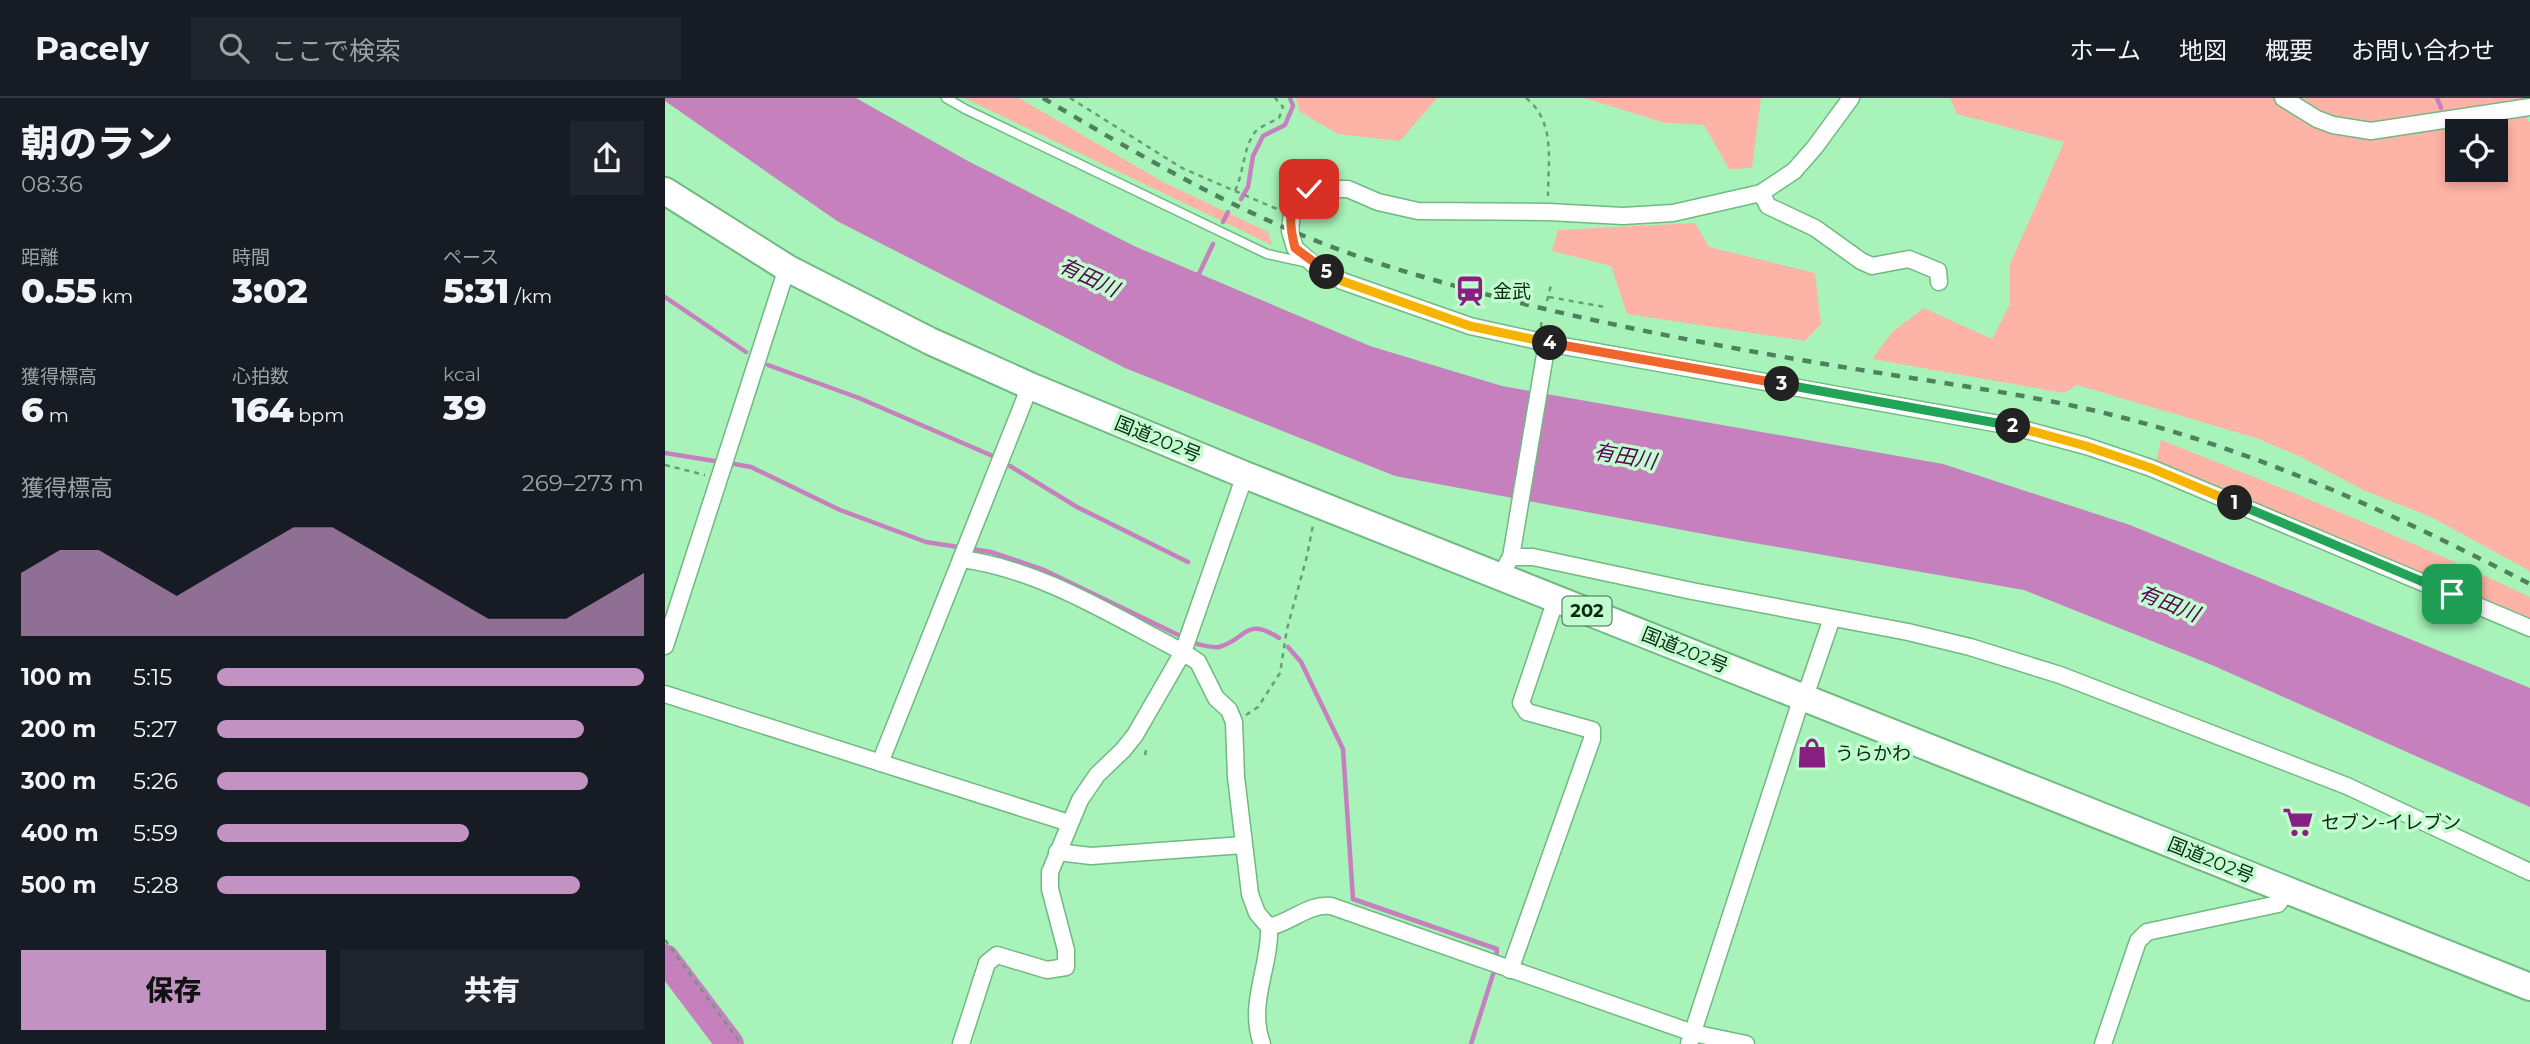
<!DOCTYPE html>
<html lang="ja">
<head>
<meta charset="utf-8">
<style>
	body { margin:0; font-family:Montserrat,"Noto Sans JP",sans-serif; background:#20242c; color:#f1f3f6; height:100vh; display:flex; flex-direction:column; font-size:26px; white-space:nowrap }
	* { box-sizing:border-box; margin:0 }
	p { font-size:23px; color:#9ea1a6 }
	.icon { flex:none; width:38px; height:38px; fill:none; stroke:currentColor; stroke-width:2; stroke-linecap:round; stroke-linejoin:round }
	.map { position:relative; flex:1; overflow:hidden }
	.drawer { display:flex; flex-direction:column; background:#171b24; width:665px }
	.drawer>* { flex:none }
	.controls { position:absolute; left:1780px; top:21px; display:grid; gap:14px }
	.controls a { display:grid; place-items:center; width:63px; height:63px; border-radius:0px; background:#171b24; box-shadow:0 4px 10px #0003; font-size:35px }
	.pin { position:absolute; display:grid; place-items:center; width:60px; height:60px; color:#fff; margin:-30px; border-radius:14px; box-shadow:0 4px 10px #0006 }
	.km { position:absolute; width:35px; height:35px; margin:-18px; border-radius:50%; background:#222; color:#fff; font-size:19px; line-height:35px; text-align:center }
	.round { display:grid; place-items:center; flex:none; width:74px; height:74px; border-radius:0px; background:#20242c }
	.headline { display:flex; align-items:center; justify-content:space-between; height:119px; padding:0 21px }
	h1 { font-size:38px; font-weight:800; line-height:52px }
	.figures { display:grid; grid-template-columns:repeat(3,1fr); gap:10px; height:119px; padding:7px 21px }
	.figures div { display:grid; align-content:center }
	.figures b { font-size:35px; font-weight:800 }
	.figures small { font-size:19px; font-weight:400 }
	.figures p { font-size:19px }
	.chart { height:196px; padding:14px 21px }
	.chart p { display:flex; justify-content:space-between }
	.chart svg { width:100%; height:126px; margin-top:7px; fill:#c293c2; opacity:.7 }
	.primary-button { display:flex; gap:14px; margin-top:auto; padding:14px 21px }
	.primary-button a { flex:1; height:80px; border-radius:0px; background:#c293c2; color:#111; font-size:28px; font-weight:800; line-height:80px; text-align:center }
	.primary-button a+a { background:#20242c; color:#f1f3f6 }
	ul { padding:0 21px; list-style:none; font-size:23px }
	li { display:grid; grid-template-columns:112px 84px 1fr; align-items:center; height:52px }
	li i { height:18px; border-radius:9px; background:#c293c2 }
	header { display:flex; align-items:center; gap:42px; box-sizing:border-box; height:98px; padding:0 35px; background:#171b24; border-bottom:2px solid #363941 }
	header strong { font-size:33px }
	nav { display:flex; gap:38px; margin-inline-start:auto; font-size:24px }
	.search { width:490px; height:63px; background:#20242c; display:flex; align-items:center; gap:18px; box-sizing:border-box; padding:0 24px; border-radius:0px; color:#9ea1a6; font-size:26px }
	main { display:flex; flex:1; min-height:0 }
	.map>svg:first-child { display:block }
</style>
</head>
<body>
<header>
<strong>Pacely</strong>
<div class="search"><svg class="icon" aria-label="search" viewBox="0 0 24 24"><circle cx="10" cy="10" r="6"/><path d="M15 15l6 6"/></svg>ここで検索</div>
<nav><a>ホーム</a><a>地図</a><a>概要</a><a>お問い合わせ</a></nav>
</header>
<main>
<section class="drawer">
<div class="headline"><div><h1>朝のラン</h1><p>08:36</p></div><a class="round"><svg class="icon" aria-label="share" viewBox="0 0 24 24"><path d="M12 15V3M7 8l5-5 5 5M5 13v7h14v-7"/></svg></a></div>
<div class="figures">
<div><p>距離</p><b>0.55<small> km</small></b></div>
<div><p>時間</p><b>3:02</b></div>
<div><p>ペース</p><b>5:31<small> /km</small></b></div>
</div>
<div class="figures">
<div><p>獲得標高</p><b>6<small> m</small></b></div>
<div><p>心拍数</p><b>164<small> bpm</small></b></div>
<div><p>kcal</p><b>39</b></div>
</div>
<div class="chart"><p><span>獲得標高</span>269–273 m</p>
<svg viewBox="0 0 160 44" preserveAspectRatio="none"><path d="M0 44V22L10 14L20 14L30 22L40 30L50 22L60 14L70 6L80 6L90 14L100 22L110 30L120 38L130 38L140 38L150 30L160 22V44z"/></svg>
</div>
<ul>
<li><b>100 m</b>5:15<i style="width:100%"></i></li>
<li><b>200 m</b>5:27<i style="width:86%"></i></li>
<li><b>300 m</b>5:26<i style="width:87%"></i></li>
<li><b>400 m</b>5:59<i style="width:59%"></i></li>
<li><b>500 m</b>5:28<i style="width:85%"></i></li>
</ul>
<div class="primary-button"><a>保存</a><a>共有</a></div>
</section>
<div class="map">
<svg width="1865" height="946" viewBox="0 0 1865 946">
	<rect width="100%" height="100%" fill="#a8f3b9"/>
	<g fill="#fdb3a5" fill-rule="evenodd">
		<polygon points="299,0 354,0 498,84 603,134 607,147"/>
		<polygon points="631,0 772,0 735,43 673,36 635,14"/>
		<polygon points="919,0 1096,0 1087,70 1064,71 1039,27 1000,25"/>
		<path d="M1285,0H1863L1861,5L1863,23L1865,24V473L1766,419L1698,392L1634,358L1591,340L1412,287L1399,295L1207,261L1228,233L1259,210L1327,241L1345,206V166L1399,44L1292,16ZM1792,33H1830V72H1792Z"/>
		<polygon points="1030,125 1044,149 1150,175 1156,226 1140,243 962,216 946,168 887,153 893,132"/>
		<path d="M1496,342C1620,391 1744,441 1865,499V520L1491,364Z"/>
	</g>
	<polygon fill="#c680be" points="0,0 191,0 303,63 469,148 705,248 837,288 1278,366 1465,427 1865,590 1865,709 1547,567 1359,492 1055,439 730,378 460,270 172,123 0,3"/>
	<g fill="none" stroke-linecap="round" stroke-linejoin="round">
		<g stroke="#c680be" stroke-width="4.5">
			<polyline points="1772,0 1776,10"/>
			<polyline points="576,101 583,89 588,58 598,38 620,27 628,8 625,0"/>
			<polyline points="558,124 563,114"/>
			<polyline points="532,180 548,146"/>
			<polyline points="0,199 81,254"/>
			<polyline points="103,267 194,300 330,359"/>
			<polyline points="0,355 56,364"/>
			<path d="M64,365L86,369L175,412L261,444L326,454L379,472L532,546C538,547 548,550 554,549C582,541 580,518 614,540"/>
			<polyline points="345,368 412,409 523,464"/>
			<polyline points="623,549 636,564 678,651 688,801 832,851 831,862"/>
			<polyline points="806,946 830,870"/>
		</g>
		<polyline stroke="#c680be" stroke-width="28" points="0,860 65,946"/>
		<g stroke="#70b982" stroke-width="11">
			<polyline id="service" points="281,0 300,11 602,156 643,165"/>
		</g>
		<g stroke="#70b982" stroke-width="19">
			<g id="minor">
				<polyline points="1186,0 1150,49 1129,73 1096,95 1008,115 958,118 883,114 753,113 713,104 683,91 644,91 631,99 627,114 625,133 630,150 648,166 677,183 805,228 882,245 1346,328 1421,348 1486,370 1865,530"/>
				<polyline points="1618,0 1652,21 1668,27 1706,33 1865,9"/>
				<polyline points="1096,95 1103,108 1150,130 1196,163 1207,168 1244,161 1273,173 1274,184"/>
				<polyline points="846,459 868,459 1027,493 1243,534 1305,549 1395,577 1682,688 1865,774"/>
				<path d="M296,461C375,471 448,518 518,554L533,564L551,600L564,612L569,624L571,679L585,796L592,815L604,829C606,868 582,905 597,946"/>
				<polyline points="842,466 846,459 882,245"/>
				<polyline points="0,548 122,170"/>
				<polyline points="0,596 404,725"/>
				<polyline points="215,665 365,288"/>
				<polyline points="392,754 426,758 578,747"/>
				<path d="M604,829C625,825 644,805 666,808L1028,935L1081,946"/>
				<polyline points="845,872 927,641 927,632 862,614 856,605 891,501"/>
				<polyline points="296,946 322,865 332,857 382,872 401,869 401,852 385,791 385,774 415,702 432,677 458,652 470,637 518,554 580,377"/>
				<polyline points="1024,946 1137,599 1144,587 1167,520"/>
				<polyline points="1438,946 1473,843 1482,834 1613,806 1623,792"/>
			</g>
		</g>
		<g stroke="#70b982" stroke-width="30">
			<polyline id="trunk" points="0,93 122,170 265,243 365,288 580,377 1865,889"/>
		</g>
		<g stroke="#669f74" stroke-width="2.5" stroke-dasharray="5 5" stroke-linecap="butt">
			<path d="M405,0L517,70L570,93C579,74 578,50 590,34C596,28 607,24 614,20L618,9L610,0"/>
			<path d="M861,0C891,24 883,63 883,98"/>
			<polyline points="570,93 612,111"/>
			<polyline points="884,199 940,209"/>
			<polyline points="882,203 886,187"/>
			<polyline points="876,229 877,219"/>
			<polyline points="0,367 40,377"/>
			<polyline points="581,617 593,609 615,575 622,531 642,458 648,427"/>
			<polyline points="480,657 482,648"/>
			<polyline points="0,842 76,946"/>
		</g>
		<use href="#service" stroke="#fff" stroke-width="8"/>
		<use href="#minor" stroke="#fff" stroke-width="16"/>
		<use href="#trunk" stroke="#fff" stroke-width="26"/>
		<path stroke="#4e815c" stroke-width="4.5" stroke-dasharray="9 9" stroke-linecap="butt" d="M378,0C487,65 597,129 719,167C872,215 1032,245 1190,271C1281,286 1373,297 1463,321C1602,357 1737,420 1865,486"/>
	</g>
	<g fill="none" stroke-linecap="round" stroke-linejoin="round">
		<g stroke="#fff" stroke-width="14">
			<polyline id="split-1" points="1570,405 1787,496"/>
		</g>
		<g stroke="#fff" stroke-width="14">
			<polyline id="split-2" points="1348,328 1421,348 1486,370 1570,405"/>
		</g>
		<g stroke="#fff" stroke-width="14">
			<polyline id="split-3" points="1117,286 1348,328"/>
		</g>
		<g stroke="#fff" stroke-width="14">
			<polyline id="split-4" points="885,245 1117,286"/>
		</g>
		<g stroke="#fff" stroke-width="14">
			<polyline id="split-5" points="662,174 677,183 805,228 885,245"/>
		</g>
		<g stroke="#fff" stroke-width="14">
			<path id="split-6" d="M644,91C621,106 624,126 630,150L662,174"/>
		</g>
		<use href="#split-1" stroke="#22a559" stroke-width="9"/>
		<use href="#split-2" stroke="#f5b400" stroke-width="9"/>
		<use href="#split-3" stroke="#22a559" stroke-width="9"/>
		<use href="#split-4" stroke="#f0652b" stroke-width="9"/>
		<use href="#split-5" stroke="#f5b400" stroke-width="9"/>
		<use href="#split-6" stroke="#f0652b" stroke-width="9"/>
	</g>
	<defs>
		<g id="station-bare" transform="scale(2.415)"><path d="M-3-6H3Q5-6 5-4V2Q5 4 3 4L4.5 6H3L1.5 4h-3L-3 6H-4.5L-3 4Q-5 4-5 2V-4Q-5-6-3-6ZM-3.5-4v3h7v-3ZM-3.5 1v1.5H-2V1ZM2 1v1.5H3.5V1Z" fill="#891e83" stroke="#c1fdce" stroke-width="2.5" paint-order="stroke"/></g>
		<g id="shop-bare" transform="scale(2.415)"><path d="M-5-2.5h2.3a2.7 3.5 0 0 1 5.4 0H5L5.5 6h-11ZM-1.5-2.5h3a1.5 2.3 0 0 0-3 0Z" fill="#891e83" stroke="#c1fdce" stroke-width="2.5" paint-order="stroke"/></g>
		<g id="supermarket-bare" transform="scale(2.415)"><path d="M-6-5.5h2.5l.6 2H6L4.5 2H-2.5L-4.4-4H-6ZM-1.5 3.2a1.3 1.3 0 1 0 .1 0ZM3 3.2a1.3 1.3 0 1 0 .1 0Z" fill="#891e83" stroke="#c1fdce" stroke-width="2.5" paint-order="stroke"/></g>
	</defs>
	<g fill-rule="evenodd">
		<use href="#station-bare" x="805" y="193"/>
		<use href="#shop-bare" x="1147" y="655"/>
		<use href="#supermarket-bare" x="1633" y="724"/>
	</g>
	<g text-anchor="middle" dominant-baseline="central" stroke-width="7" stroke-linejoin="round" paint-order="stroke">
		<rect fill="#c1fdce" stroke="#40684b" stroke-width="2" x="897.5" y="498.5" width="49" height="29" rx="5"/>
		<g font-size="18" font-weight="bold" fill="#092813">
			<text x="922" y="513">202</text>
		</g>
		<g font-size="19" fill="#092813" stroke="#c1fdce" text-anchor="start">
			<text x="828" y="193">金武</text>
			<text x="1170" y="655">うらかわ</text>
			<text x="1656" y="724">セブン-イレブン</text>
		</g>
		<g font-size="19" fill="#092813" stroke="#c1fdce">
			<text transform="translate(493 341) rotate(22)">国道202号</text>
			<text transform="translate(1020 552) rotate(22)">国道202号</text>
			<text transform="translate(1546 762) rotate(22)">国道202号</text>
		</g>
		<g font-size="21" font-style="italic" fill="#5b0156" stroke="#c1fdce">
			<text transform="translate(424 179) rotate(25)">有田川</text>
			<text transform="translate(960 358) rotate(10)">有田川</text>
			<text transform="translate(1504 505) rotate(22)">有田川</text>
		</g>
	</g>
</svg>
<div class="controls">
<a><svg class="icon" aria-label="locate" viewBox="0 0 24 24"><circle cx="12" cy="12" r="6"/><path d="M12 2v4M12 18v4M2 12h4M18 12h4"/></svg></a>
</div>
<div class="pin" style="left:1787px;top:496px;background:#1e9e55"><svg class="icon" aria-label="arrive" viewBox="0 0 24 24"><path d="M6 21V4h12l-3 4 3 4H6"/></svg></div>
<div class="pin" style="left:644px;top:91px;background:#d93025"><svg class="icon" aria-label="check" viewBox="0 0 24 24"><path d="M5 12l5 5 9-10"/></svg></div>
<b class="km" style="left:1570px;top:405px">1</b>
<b class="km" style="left:1348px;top:328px">2</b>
<b class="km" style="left:1117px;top:286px">3</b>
<b class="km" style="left:885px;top:245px">4</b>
<b class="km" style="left:662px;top:174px">5</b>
</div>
</main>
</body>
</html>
